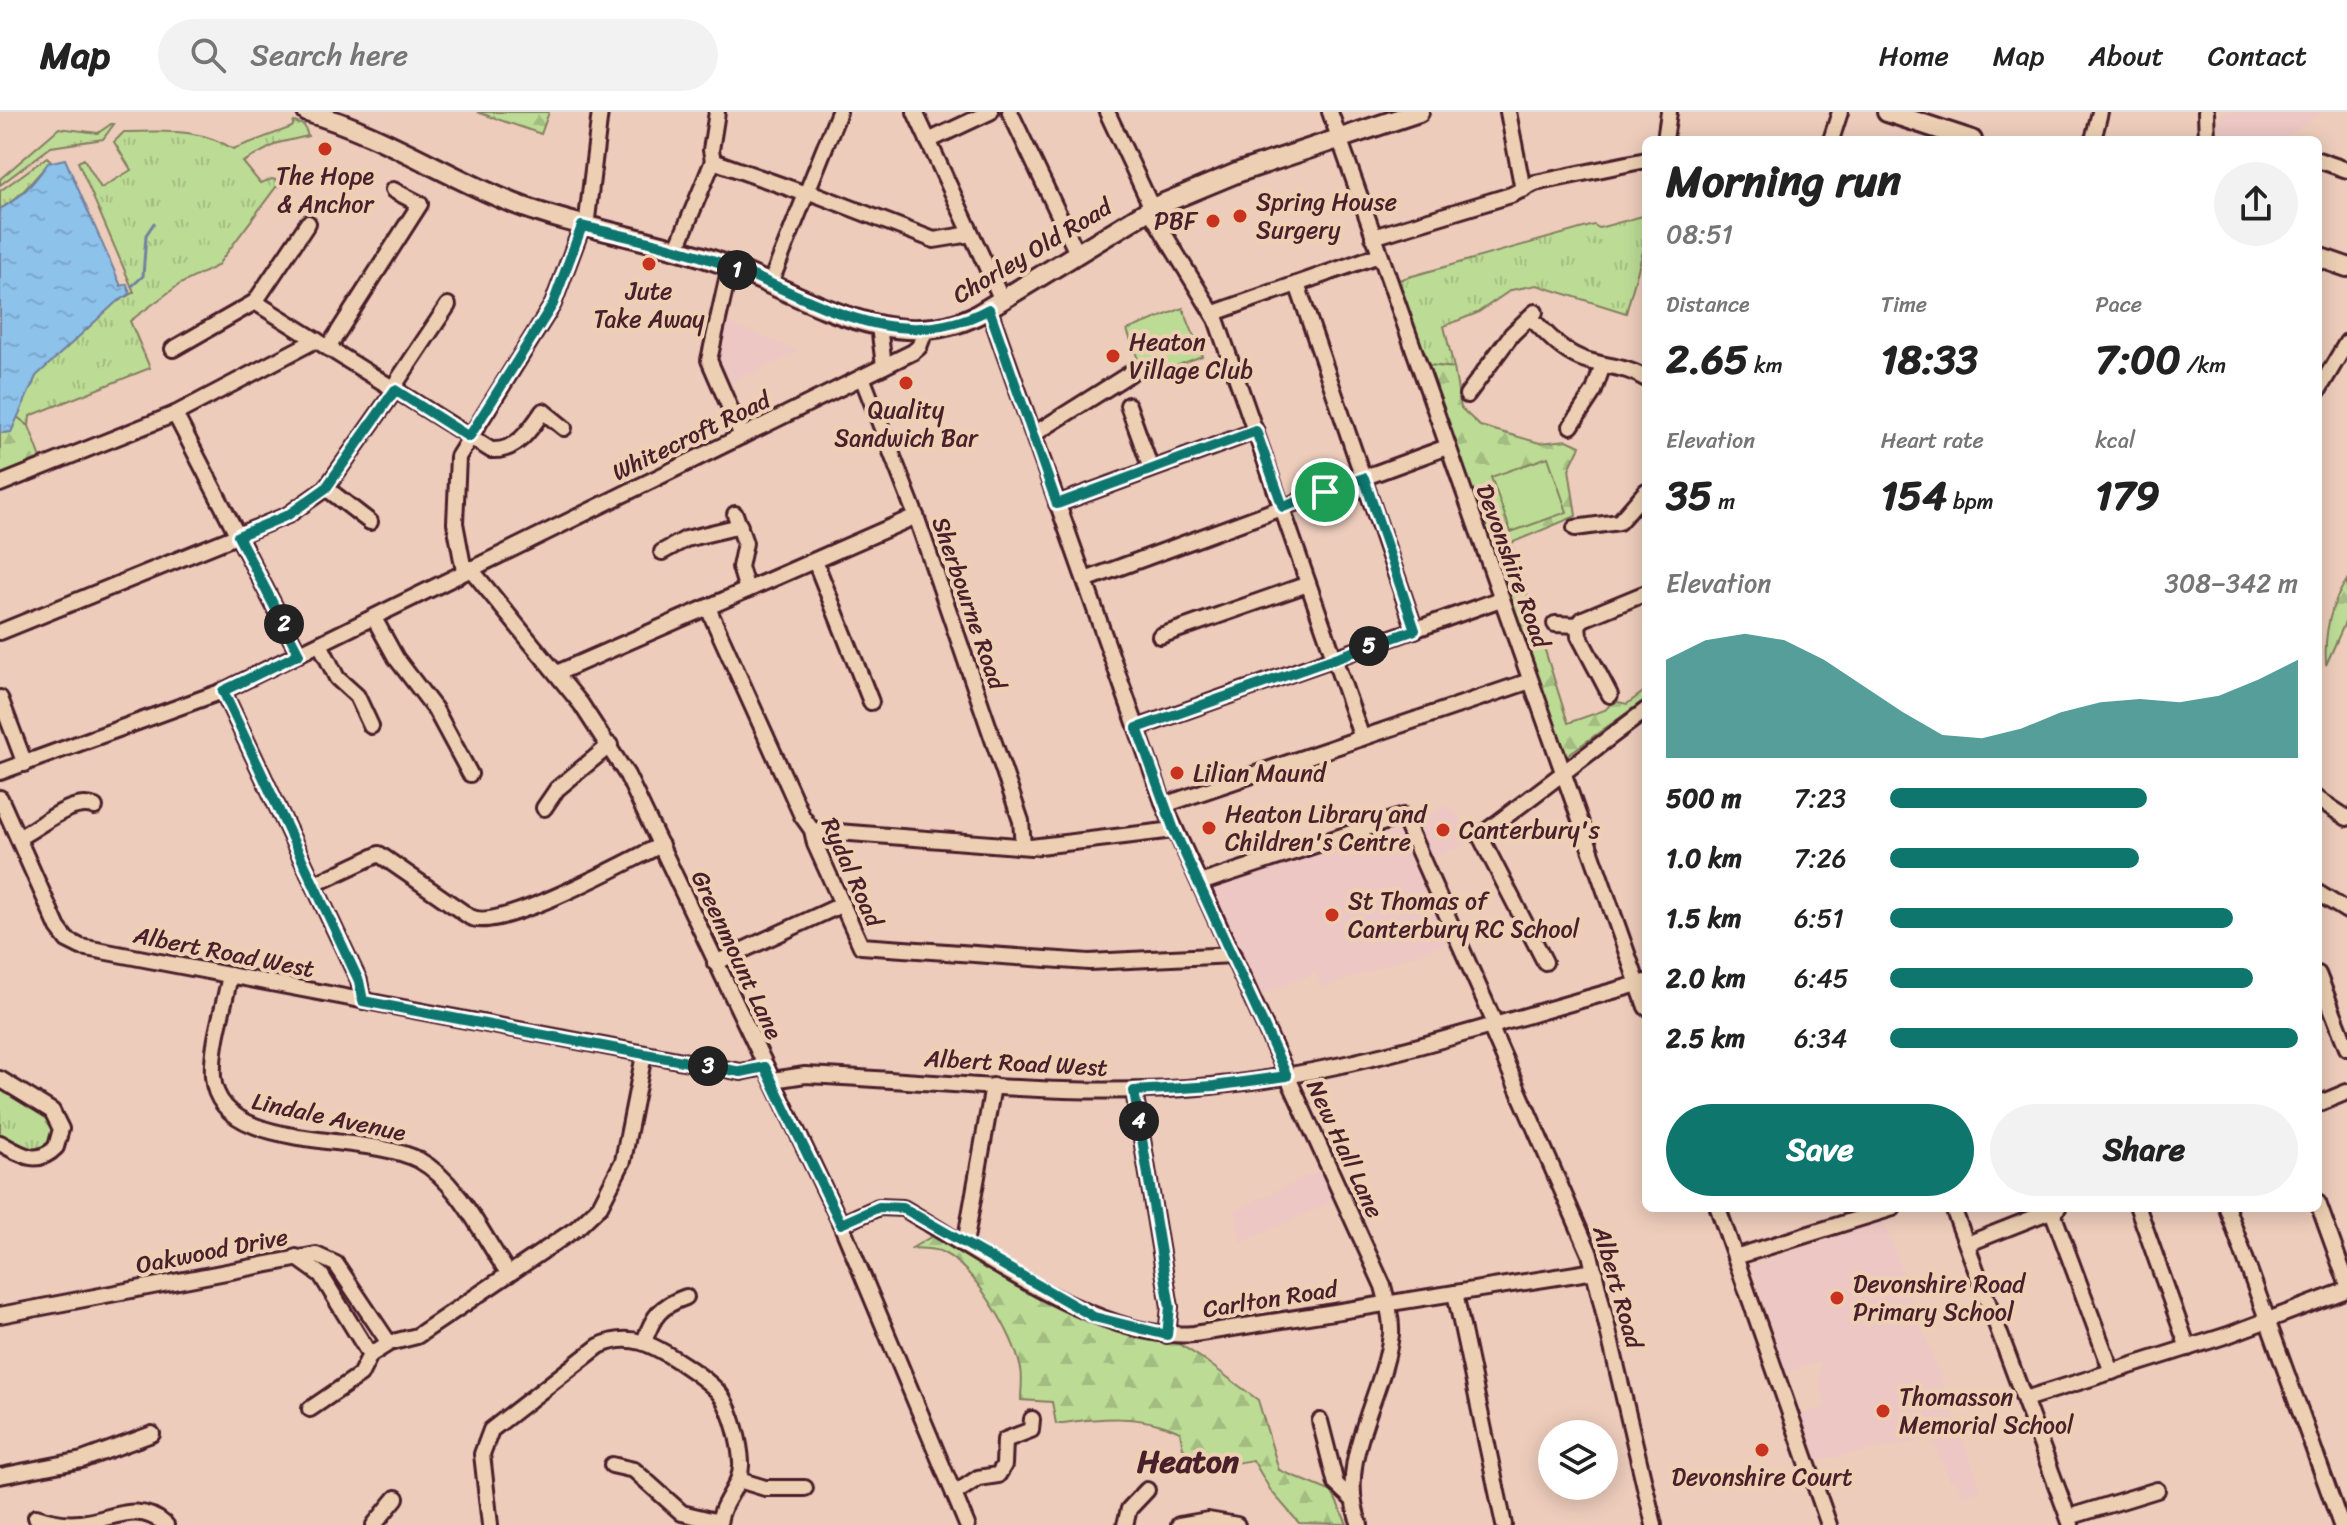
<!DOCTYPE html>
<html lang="en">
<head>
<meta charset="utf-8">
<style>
	body { margin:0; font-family:Sriracha,sans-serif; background:#f2f2f2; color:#222; height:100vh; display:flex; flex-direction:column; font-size:30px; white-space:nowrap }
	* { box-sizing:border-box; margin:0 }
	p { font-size:26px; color:#767676 }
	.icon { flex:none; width:44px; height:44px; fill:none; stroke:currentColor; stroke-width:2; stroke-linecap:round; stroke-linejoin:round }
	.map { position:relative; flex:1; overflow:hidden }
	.side { position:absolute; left:1642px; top:24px; width:680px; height:1076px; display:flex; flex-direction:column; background:#fff; border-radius:12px; box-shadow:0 4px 20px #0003 }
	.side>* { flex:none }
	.fabs { position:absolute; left:1538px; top:1308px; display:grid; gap:16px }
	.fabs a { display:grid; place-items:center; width:80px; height:80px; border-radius:50%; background:#fff; box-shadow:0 4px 20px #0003; font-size:40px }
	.pin { position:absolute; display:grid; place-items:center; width:68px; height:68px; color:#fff; margin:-34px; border:4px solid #fff; border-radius:50%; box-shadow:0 2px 8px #0007 }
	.km { position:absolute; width:40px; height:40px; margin:-20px; border-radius:50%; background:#222; color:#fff; font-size:22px; line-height:40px; text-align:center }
	.round { display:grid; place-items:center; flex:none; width:84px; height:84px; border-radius:42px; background:#f2f2f2 }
	.head { display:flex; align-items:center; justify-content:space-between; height:136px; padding:0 24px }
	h1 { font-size:44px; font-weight:700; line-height:60px }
	.metrics { display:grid; grid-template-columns:repeat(3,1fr); gap:12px; height:136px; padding:8px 24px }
	.metrics div { display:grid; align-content:center }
	.metrics b { font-size:40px; font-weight:700 }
	.metrics small { font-size:22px; font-weight:400 }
	.metrics p { font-size:22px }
	.chart { height:224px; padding:16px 24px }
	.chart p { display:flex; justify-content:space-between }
	.chart svg { width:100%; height:144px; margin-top:8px; fill:#0f766e; opacity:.7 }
	.button { display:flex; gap:16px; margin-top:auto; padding:16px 24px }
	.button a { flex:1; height:92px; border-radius:48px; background:#0f766e; color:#fff; font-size:32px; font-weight:700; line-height:92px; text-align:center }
	.button a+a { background:#f2f2f2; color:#222 }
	ul { padding:0 24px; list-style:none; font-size:26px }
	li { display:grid; grid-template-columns:128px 96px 1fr; align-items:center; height:60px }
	li i { height:20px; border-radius:10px; background:#0f766e }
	header { display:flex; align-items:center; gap:48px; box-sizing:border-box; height:112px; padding:0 40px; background:#fff; border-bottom:2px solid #e0e0e0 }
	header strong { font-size:38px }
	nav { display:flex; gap:44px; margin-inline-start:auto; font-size:28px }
	.search { width:560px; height:72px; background:#f2f2f2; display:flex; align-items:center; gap:20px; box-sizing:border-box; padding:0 28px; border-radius:44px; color:#767676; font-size:30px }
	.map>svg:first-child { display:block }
</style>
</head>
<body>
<header>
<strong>Map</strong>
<div class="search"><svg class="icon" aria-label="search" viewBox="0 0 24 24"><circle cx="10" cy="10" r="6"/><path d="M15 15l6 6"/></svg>Search here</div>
<nav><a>Home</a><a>Map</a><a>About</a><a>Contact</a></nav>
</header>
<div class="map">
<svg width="2347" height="1413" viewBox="0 0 2347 1413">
	<defs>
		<pattern id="grass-tufts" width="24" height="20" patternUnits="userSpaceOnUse" patternTransform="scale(2)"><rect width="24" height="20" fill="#bcdc95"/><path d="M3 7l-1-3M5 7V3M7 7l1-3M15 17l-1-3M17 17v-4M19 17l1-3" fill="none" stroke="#a3bc81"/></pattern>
		<pattern id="forest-firs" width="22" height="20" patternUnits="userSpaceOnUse" patternTransform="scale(2)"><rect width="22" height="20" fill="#bcdc95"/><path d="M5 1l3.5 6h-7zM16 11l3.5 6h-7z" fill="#a3bc81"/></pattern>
		<pattern id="water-ripples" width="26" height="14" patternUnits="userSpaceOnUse" patternTransform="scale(2)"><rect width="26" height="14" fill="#8dc2eb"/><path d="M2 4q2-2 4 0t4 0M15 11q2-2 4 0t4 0" fill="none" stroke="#7ba6ca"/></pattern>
	</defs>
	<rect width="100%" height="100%" fill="#edccbb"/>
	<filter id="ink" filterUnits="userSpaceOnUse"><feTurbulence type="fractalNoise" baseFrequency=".0125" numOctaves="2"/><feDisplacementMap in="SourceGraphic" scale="16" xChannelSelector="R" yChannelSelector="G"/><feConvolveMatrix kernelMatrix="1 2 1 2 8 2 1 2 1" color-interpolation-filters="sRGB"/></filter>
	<g filter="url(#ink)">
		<g fill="#ecc7c4">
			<polygon points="2224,0 2320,0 2321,1 2281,28 2219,28 2218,12"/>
			<polygon points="726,210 798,239 727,273 716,243"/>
			<polygon points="1450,694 1474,728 1432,746 1414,707"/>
			<polygon points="1397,712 1450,830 1322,876 1315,860 1262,883 1212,775"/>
			<polygon points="1319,1059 1333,1089 1240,1131 1236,1098"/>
			<polygon points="1884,1109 1926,1227 1981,1378 1962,1384 1958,1372 1950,1368 1932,1327 1817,1348 1801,1303 1825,1295 1819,1268 1821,1249 1786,1260 1751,1153"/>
		</g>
		<g fill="url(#grass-tufts)" stroke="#837e60" stroke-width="2">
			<path d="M294,10L304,13L308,24L278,31L243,50L260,71L272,67L289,72L276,75L217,154L180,172L130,209L150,256L30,304L29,314L17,305L36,264L115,191L134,180L78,50L84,47L101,76L131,58L114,30L124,20C163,20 199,15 233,37L292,15Z"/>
			<polygon points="111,12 114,12 103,27 51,35 0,73 0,67 59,16 98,21"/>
			<path d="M47,45L51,49C32,68 23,84 0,97V79Z"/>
			<polygon points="1646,103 1646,129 1626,201 1537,173 1511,178 1477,201 1444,214 1454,256 1428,253 1398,168 1594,113 1599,116"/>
			<polygon points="0,972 48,1001 57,1013 52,1033 34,1042 0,1027"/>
		</g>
		<g fill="url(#forest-firs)" stroke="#837e60" stroke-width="2">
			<polygon points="477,0 549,0 541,22"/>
			<polygon points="1428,253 1454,256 1461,296 1480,314 1540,331 1567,328 1580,334 1569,357 1576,404 1511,431 1568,611 1605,598 1614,589 1627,592 1646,578 1646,587 1566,644"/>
			<polygon points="17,305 29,314 41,346 0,363 0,321 11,320"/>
			<path d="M2347,468V506L2326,553C2324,522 2329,494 2347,468Z"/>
			<path d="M936,1122L1088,1208L1179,1232L1203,1247L1258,1288L1279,1358L1332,1380L1347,1412L1299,1411L1271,1379L1253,1348L1199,1357L1197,1347L1183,1336L1180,1320C1140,1301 1099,1306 1056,1312L1052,1290L1021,1288C1021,1278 1023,1266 1021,1257C1013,1221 975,1156 942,1140C934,1136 921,1137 912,1136Z"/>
		</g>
		<g fill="#bcdc95" stroke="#837e60" stroke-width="2">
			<polygon points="1183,196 1202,244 1145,266 1127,218"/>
			<polygon points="1548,345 1567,400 1511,420 1491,365"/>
		</g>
		<path fill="url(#water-ripples)" stroke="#72819e" stroke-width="2" d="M65,47L121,174L127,172L130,182L115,191L36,264L11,320L0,321V97C21,86 34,71 48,51Z"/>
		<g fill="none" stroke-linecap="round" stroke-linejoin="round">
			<polyline stroke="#72819e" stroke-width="3" points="132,174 143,164 146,123 154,111"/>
			<g stroke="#4a1f2b" stroke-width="20">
				<g id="minor">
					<polyline points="915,0 1002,188"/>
					<polyline points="1010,0 1077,141"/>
					<polyline points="1107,0 1152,96"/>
					<polyline points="1330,0 1646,895"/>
					<polyline points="1508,0 1523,78"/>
					<polyline points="2206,0 2207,28"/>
					<polyline points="1665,28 1669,0"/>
					<polyline points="1831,28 1840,0"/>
					<polyline points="2093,28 2100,0"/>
					<polyline points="928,29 990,0"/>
					<polyline points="2318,48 2347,58"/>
					<polyline points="713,49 806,82"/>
					<polyline points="713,49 711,38 717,0"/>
					<polyline points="807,79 934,128 971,122"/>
					<polyline points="1149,97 1216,207 1362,626"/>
					<polyline points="586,115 600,0"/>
					<polyline points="1373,125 1511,83 1535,71 1646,48"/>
					<polyline points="677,136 713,49"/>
					<polyline points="730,154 709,248 742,324"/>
					<polyline points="770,172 839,0"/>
					<polyline points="1297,172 1415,518"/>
					<path d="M255,190L491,338C516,340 531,317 543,299L564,316"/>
					<path d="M989,197L1164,693L1383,1174C1387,1189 1392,1207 1391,1222C1384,1285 1334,1349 1360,1413"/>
					<polyline points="1214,201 1379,143"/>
					<path d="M1530,205C1545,220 1559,237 1580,246C1602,255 1625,253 1646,267"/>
					<polyline points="879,214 884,254"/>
					<polyline points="328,236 420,92 393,78"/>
					<polyline points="173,237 255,190 308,111"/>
					<polyline points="862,265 916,404 1021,709 1023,734"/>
					<polyline points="392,277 448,193"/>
					<polyline points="2318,279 2347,230"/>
					<polyline points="1467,283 1512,222 1535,200"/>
					<polyline points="1128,293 1151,357"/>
					<polyline points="175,302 299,542"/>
					<polyline points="1571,314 1594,279 1603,253"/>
					<polyline points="1034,322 1131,261"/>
					<polyline points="0,372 175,302 316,228"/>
					<polyline points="326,376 370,410"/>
					<polyline points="1057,392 1256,319"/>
					<polyline points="735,402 745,431 740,455 747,478"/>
					<polyline points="1575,416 1619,410 1646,379"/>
					<polyline points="662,440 686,427 740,414"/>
					<polyline points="815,449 871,590"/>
					<polyline points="470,456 581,592 627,663 841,1112 967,1413"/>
					<polyline points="464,459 455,411 458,345 553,192 582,114"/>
					<polyline points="1085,468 1447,335"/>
					<polyline points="708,496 802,704 812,718 815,732 861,834 1089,850 1233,843"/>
					<polyline points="374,506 396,546 435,597 470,662"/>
					<polyline points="1555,512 1578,513 1583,507 1646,481"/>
					<polyline points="1578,513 1579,524 1610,583"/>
					<polyline points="0,520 288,403 326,376 395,278"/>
					<polyline points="1160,524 1308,472"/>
					<polyline points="320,532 337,566 357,584 371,614"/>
					<polyline points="557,561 916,404"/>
					<polyline points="223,579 359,869 363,889"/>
					<polyline points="0,586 25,652"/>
					<polyline points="1137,616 1501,487"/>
					<polyline points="0,660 223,579 913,240 919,235 925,219"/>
					<polyline points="0,686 58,816 67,828 81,835 741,960 765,955"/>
					<polyline points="2318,687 2347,706"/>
					<polyline points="1164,693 1530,569"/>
					<polyline points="544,696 557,677 610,633"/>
					<polyline points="812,718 1031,735 1174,718"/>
					<path d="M18,726C39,716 72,685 95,695"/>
					<polyline points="1200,771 1403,704 1496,914"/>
					<path d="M315,772L379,742L470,805C499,821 628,749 661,733"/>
					<polyline points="2318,781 2347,799"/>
					<polyline points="1545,850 1480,724 1646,598"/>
					<polyline points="715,851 841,793"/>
					<polyline points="2318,862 2347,936"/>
					<path d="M230,863C224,896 211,932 213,965C219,1043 365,1019 419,1048C460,1071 482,1124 509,1162"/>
					<polyline points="1491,916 1590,1142 1654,1413"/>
					<path d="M0,967L52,999L61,1017L56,1035C37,1055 20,1042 0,1031"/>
					<path d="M773,968L805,963C940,969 1076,987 1211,974C1360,960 1502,908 1646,870"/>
					<polyline points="1134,979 1170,1195 1167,1223"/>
					<polyline points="2318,992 2347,980"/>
					<polyline points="2318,1091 2347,1171"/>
					<polyline points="1718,1096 1829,1413"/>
					<polyline points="1953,1096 2071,1413"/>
					<polyline points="2051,1096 2112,1260"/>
					<polyline points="2138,1096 2188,1236"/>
					<polyline points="2227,1096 2341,1413"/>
					<path d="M841,1112L879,1095L903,1096C981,1141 1103,1231 1194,1222L1595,1159"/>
					<polyline points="965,1132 993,974"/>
					<polyline points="1967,1132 2058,1096"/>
					<polyline points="296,1145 321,1163 370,1243"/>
					<polyline points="1735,1145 1893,1096"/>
					<polyline points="1455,1181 1504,1413"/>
					<polyline points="0,1203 316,1143 336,1152 389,1231"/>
					<path d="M644,1230C653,1204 660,1194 686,1185"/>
					<polyline points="2025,1287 2228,1223 2347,1178"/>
					<polyline points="310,1297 360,1263 370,1243 389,1231 417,1224 577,1116 600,1094 623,1049 644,943"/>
					<polyline points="1320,1309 1336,1372 1352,1387"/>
					<polyline points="612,1353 634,1358 682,1401 719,1410"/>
					<polyline points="0,1364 82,1348 152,1322"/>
					<polyline points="739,1368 765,1376 805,1376"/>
					<polyline points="954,1382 978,1366 998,1363 1004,1353 1005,1328 1031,1318 1032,1307"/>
					<path d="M36,1405C51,1410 64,1413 80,1411C112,1408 137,1388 166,1413"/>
					<polyline points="2069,1405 2157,1378"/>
					<polyline points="374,1413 396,1386"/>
					<path d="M490,1413L482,1342L491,1318L599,1234C612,1228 627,1226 641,1230C660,1235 712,1269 722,1285C733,1302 740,1331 741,1350C743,1374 720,1389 719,1413"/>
					<polyline points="1125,1413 1129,1397 1147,1378"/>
					<polyline points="1179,1413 1208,1408 1237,1413"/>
				</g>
			</g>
			<g stroke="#4a1f2b" stroke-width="24">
				<g id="major">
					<path d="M307,0C381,21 443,63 513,91C580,117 651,126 718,150C798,179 891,247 977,203L1152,96L1239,60L1419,0"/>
					<polyline points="1887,0 1972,28"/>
					<polyline points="2318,145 2347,155"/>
				</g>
			</g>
			<use href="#minor" stroke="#edd0b3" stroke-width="14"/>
			<use href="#major" stroke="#edd0b3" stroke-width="18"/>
		</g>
	</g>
	<g fill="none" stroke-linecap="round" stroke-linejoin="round" filter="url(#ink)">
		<g stroke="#fff" stroke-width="16">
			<path id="route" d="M582,114C632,126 681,136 729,154C816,188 898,247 989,197L1057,392L1256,319L1283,395L1364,366L1415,518L1137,616L1174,718L1287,964L1214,974L1134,979L1170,1195L1167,1223L1094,1205L903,1096L879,1095L841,1112L765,955L741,960L363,889L359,869L223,579L299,542L238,424L288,403L326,376L395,278L469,325L553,192Z"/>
		</g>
		<use href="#route" stroke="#0f766e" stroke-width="10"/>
	</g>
	<g fill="#c8321e" stroke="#edd0b3" stroke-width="3">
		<circle cx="325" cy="37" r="8"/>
		<circle cx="1240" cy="104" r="8"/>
		<circle cx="1213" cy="109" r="8"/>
		<circle cx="649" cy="152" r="8"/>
		<circle cx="1113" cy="244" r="8"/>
		<circle cx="906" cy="271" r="8"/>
		<circle cx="1177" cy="661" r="8"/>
		<circle cx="1209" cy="716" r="8"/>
		<circle cx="1443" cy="718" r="8"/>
		<circle cx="1332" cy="803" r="8"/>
		<circle cx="1837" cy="1186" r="8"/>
		<circle cx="1883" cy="1299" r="8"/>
		<circle cx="1762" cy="1338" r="8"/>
	</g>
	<g text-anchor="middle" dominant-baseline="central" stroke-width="8" stroke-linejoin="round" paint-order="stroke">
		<g font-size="24" fill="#4a1f2b" stroke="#edd0b3" text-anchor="start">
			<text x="325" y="64" text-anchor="middle">The Hope<tspan x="325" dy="28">&amp; Anchor</tspan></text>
			<text x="1256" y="90">Spring House<tspan x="1256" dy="28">Surgery</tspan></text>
			<text x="1197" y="109" text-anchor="end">PBF</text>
			<text x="649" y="179" text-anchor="middle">Jute<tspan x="649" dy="28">Take Away</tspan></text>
			<text x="1129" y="230">Heaton<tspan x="1129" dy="28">Village Club</tspan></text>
			<text x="906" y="298" text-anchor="middle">Quality<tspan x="906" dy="28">Sandwich Bar</tspan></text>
			<text x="1193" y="661">Lilian Maund</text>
			<text x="1225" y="702">Heaton Library and<tspan x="1225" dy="28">Children's Centre</tspan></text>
			<text x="1459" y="718">Canterbury's</text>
			<text x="1348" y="789">St Thomas of<tspan x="1348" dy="28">Canterbury RC School</tspan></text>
			<text x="1853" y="1172">Devonshire Road<tspan x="1853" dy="28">Primary School</tspan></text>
			<text x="1899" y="1285">Thomasson<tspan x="1899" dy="28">Memorial School</tspan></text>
			<text x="1762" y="1365" text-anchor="middle">Devonshire Court</text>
		</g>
		<g font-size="24" fill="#4a1f2b" stroke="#edd0b3">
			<text transform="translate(1032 139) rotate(-31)">Chorley Old Road</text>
			<text transform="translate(691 324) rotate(-26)">Whitecroft Road</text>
			<text transform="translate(1513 454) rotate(70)">Devonshire Road</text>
			<text transform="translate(969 491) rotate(71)">Sherbourne Road</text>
			<text transform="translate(852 760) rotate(66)">Rydal Road</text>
			<text transform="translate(224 840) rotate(11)">Albert Road West</text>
			<text transform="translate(737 843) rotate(65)">Greenmount Lane</text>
			<text transform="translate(1016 951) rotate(3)">Albert Road West</text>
			<text transform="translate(329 1005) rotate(12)">Lindale Avenue</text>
			<text transform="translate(1345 1037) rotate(65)">New Hall Lane</text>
			<text transform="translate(212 1139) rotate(-11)">Oakwood Drive</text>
			<text transform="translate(1618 1175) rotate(74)">Albert Road</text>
			<text transform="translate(1270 1187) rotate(-9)">Carlton Road</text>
		</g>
		<g font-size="32" font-weight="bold" fill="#4a1f2b" stroke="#edd0b3">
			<text x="1188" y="1349">Heaton</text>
		</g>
	</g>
</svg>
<div class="fabs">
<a><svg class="icon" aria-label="layers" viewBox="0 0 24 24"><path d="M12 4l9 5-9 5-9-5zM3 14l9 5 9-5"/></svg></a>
</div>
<div class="pin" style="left:1325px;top:380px;background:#1e9e55"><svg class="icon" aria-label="arrive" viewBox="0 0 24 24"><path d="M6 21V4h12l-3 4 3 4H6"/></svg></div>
<b class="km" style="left:737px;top:158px">1</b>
<b class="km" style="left:284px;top:512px">2</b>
<b class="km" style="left:708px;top:954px">3</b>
<b class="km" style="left:1139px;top:1009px">4</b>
<b class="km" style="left:1369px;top:534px">5</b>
<section class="side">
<div class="head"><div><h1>Morning run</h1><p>08:51</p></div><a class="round"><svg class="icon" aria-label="share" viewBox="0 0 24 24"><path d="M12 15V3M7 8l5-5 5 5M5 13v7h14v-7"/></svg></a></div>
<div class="metrics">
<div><p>Distance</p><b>2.65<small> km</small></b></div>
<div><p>Time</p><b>18:33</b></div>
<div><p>Pace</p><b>7:00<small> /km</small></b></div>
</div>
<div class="metrics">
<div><p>Elevation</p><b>35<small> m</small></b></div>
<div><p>Heart rate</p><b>154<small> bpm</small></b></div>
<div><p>kcal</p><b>179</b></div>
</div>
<div class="chart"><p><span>Elevation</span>308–342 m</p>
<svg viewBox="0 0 160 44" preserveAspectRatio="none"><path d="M0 44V14L10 8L20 6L30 8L40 14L50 22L60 30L70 37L80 38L90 35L100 30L110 27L120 26L130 27L140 25L150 20L160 14V44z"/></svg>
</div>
<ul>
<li><b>500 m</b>7:23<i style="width:63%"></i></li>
<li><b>1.0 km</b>7:26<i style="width:61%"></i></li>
<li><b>1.5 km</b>6:51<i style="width:84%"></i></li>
<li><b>2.0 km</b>6:45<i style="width:89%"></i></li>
<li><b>2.5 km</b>6:34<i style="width:100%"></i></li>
</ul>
<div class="button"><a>Save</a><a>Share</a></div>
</section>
</div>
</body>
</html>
